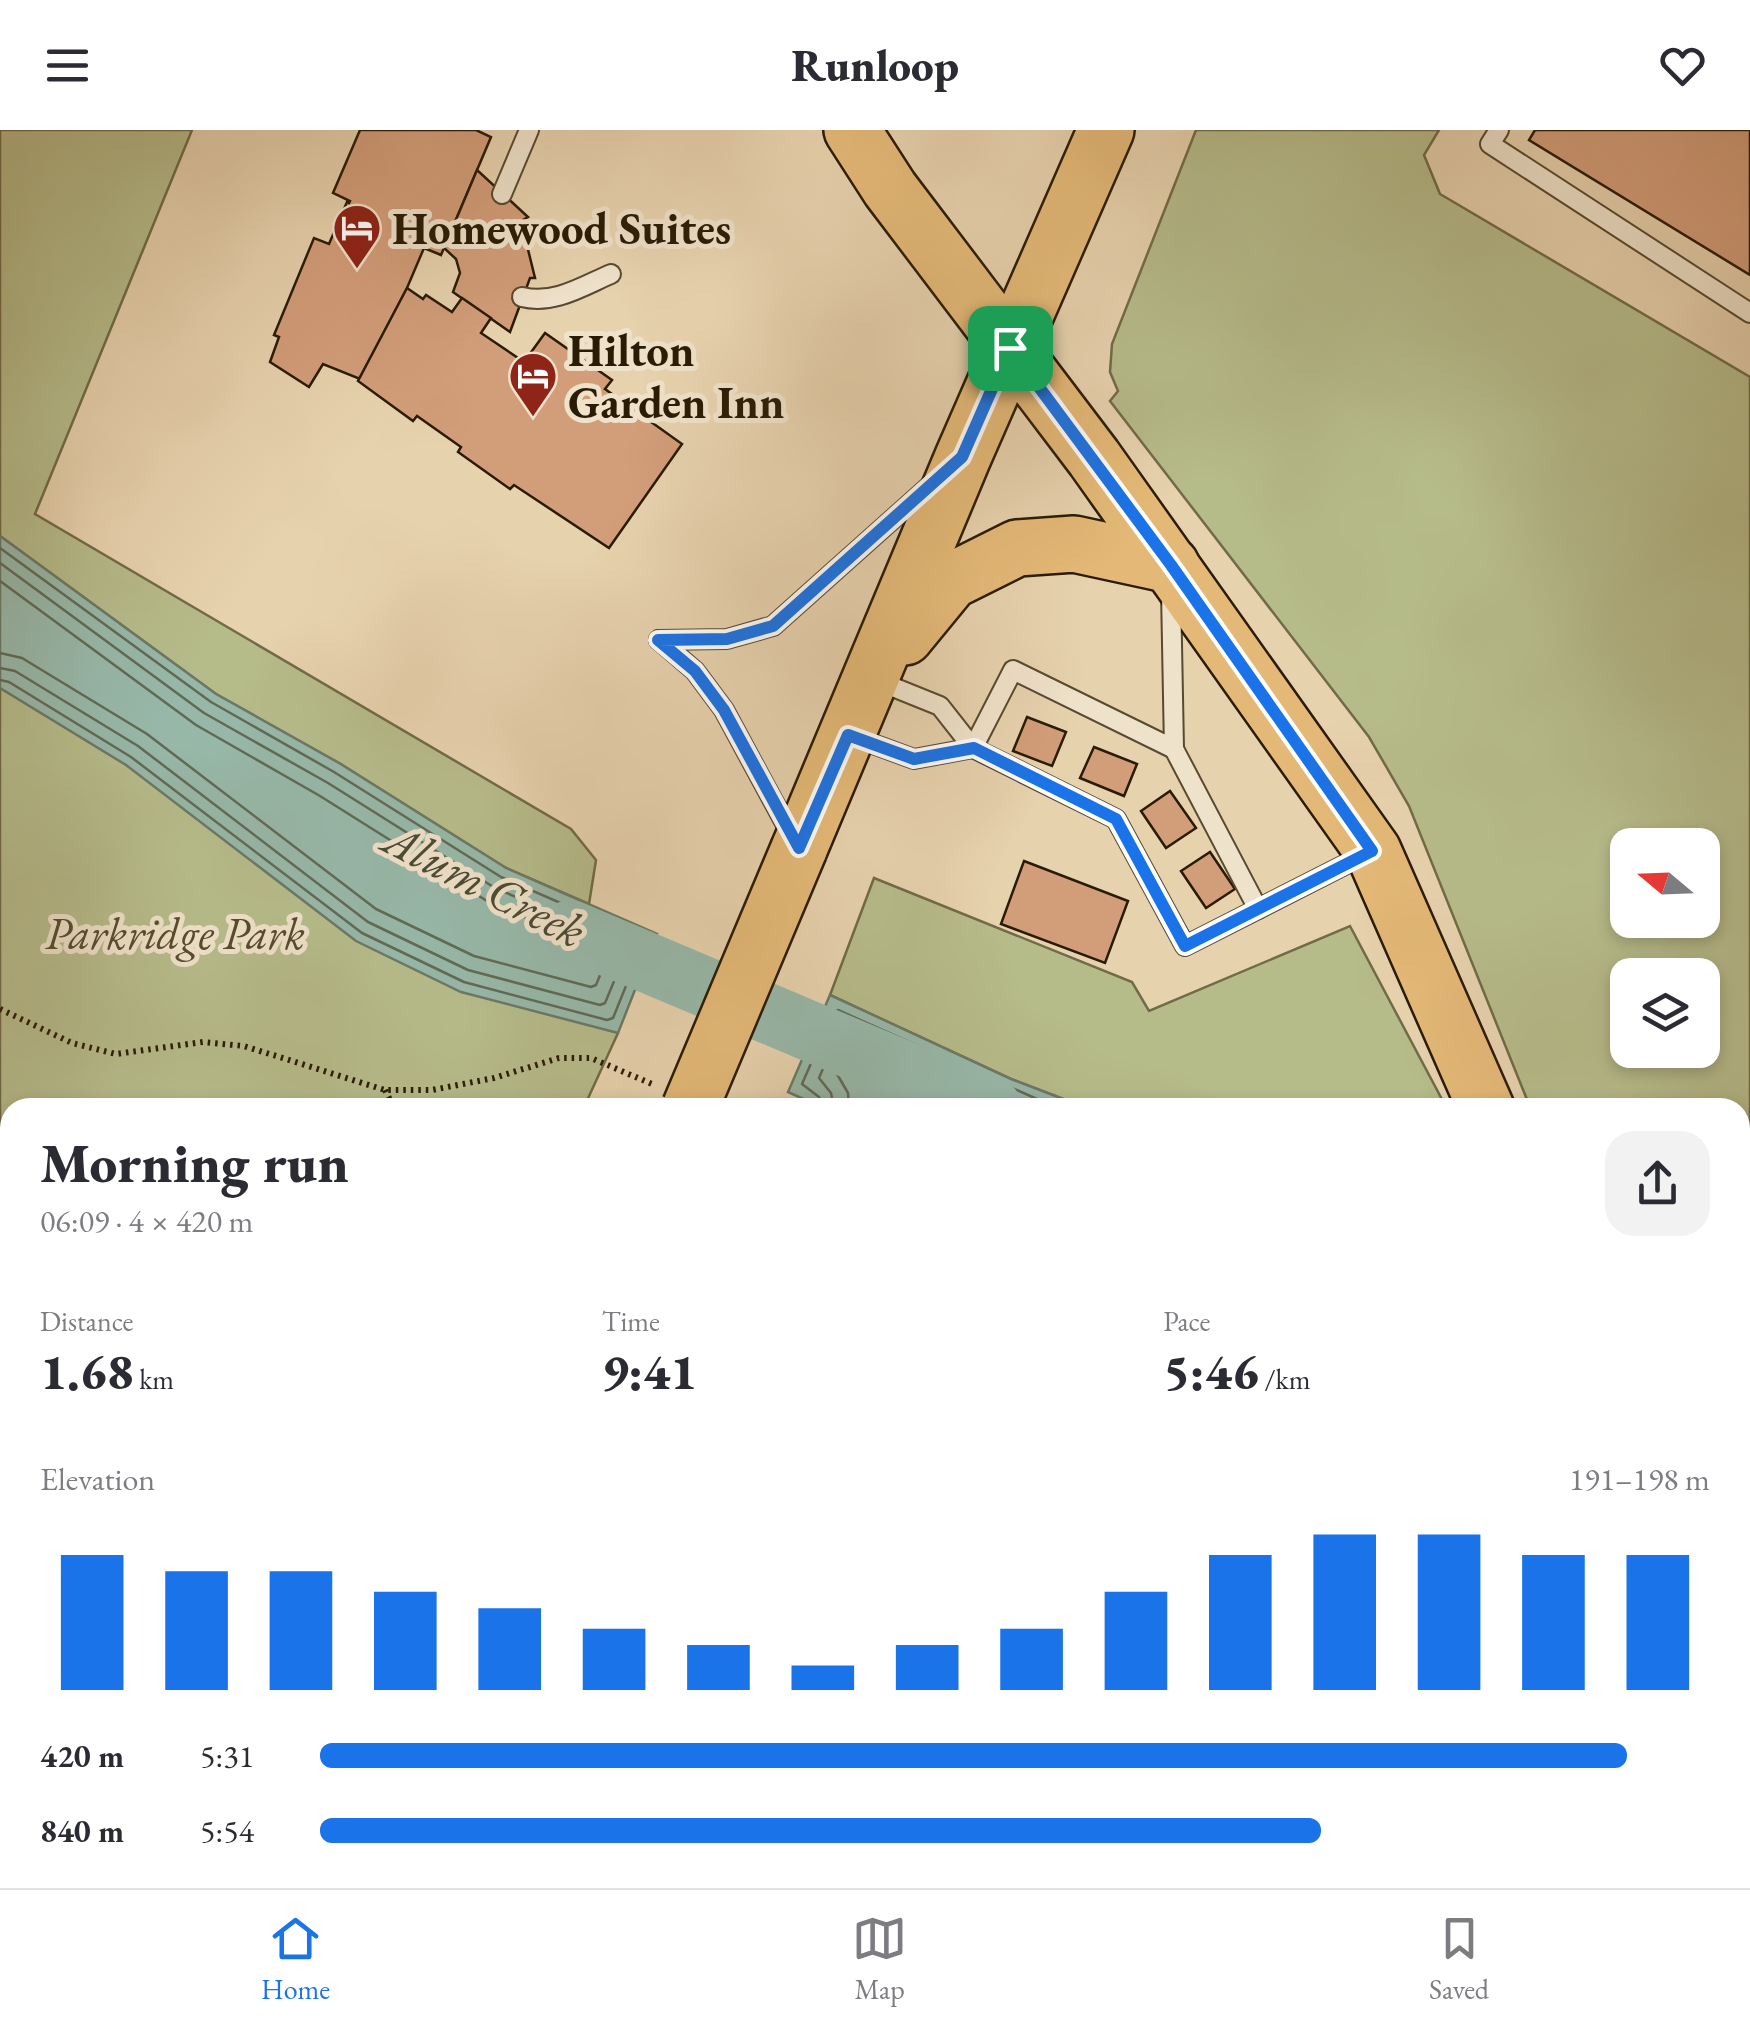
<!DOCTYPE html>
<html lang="en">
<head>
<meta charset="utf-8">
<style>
	body { margin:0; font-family:"EB Garamond",serif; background:#f2f2f3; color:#2b2b33; height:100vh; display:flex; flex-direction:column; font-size:38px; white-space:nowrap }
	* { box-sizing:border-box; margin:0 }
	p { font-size:32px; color:#7c7c81 }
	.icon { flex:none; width:55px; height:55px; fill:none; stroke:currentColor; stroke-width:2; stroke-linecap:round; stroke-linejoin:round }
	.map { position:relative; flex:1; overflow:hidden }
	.drawer { position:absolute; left:0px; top:968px; width:1750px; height:792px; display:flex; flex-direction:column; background:#fff; border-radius:30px 30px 0 0; box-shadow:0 5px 15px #0003 }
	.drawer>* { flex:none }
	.needle { width:65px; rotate:289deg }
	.tools { position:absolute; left:1610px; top:698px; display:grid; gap:20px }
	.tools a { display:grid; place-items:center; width:110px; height:110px; border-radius:20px; background:#fff; box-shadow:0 5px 15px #0003; font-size:50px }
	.pin { position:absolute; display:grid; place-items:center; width:85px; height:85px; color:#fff; margin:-42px; border-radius:20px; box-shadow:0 5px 15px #0006 }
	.round { display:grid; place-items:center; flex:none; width:105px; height:105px; border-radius:30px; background:#f2f2f3 }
	.headline { display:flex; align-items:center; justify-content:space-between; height:170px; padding:0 40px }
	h1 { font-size:55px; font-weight:800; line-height:75px }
	.metrics { display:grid; grid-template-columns:repeat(3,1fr); gap:15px; height:170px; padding:10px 40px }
	.metrics div { display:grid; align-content:center }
	.metrics b { font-size:50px; font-weight:800 }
	.metrics small { font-size:28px; font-weight:400 }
	.metrics p { font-size:28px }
	.chart { height:280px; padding:20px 40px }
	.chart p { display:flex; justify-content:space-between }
	.chart svg { width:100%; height:180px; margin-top:10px; stroke:#1a73e8; stroke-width:6 }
	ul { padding:0 40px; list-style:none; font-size:32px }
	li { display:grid; grid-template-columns:160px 120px 1fr; align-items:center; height:75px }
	li i { height:25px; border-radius:12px; background:#1a73e8 }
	header { display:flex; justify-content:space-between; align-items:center; height:130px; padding:0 40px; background:#fff; font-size:45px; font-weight:800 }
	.dock { display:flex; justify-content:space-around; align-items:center; height:140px; border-top:2px solid #e1e1e2; background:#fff; font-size:28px; color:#7c7c81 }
	.dock a { display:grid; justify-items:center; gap:5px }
	.dock .current { color:#1a73e8 }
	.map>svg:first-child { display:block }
</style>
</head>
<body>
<header><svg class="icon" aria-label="menu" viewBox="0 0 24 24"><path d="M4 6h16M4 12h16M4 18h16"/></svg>Runloop<svg class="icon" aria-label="heart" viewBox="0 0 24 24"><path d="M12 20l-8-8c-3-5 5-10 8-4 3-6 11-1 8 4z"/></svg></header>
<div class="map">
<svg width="1750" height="1758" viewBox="0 0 1750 1758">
	<rect width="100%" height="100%" fill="#e7d2ae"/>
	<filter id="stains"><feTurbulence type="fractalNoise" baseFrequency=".002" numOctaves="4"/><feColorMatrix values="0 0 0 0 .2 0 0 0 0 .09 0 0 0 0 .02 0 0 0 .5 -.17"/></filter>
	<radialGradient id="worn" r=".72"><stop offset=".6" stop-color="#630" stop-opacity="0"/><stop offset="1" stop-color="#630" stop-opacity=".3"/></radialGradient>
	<g fill="#b6bb8a" stroke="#706b48" stroke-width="2.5" fill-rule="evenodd">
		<polygon points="0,0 192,0 35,384 571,699 596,730 589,774 506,738 339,633 216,564 0,406"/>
		<path d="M1196,0H1439L1424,25L1440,64L1750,247V1711L1740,1681V978L1530,977L1409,676L1369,607L1110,271L1118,261L1110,242L1112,214ZM1628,715H1702V790H1628ZM1628,845H1702V920H1628Z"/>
		<polygon points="0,487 525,805 618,903 584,977 10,978 10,1538 0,1525"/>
		<polygon points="874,748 1132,852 1149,881 1350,796 1446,977 1084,977 1011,949 830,865"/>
		<polygon points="121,1750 275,1750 272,1758 120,1758"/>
		<polygon points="1182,1750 1471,1750 1471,1758 1183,1758"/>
	</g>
	<g fill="#97b8a9" stroke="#6b7967" stroke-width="2.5">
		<polygon points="0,406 216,564 339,633 506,738 657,804 618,903 461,862 356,811 126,635 0,558"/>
		<polygon points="830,865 1011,949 1084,977 821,977 788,962"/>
	</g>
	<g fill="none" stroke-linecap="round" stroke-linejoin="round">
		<g stroke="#606a57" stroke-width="2.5">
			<polyline points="0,418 211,572 334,642 501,747 641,808 643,814 613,888 607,890 464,852 362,803 131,627 9,552 0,550"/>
			<polyline points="0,433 204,583 328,653 495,758 625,814 627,820 605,873 600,875 468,840 368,792 138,616 15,541 0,538"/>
			<polyline points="0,451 196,595 320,666 487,771 605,822 607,828 596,855 591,857 474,826 376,779 147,604 22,528 0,523"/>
			<polyline points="822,978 819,967 802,954 833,883 838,880 1057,978"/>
			<polyline points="834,978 831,963 819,948 840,899 844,897 1023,978"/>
			<polyline points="849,978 848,963 837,944 847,919 852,917 985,978"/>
		</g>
		<polyline stroke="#97b8a9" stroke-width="60" points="570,800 992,978"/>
	</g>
	<g fill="#d29d79" stroke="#2a1b05" stroke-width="2.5">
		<polygon points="360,0 476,0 491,7 441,125 424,118 407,158 360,249 323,234 309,257 270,232 279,207 274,205 314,108 329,114 347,72 349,73 350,71 333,63"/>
		<polygon points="1535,0 1750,0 1750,145 1529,10"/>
		<polygon points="477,40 528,87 521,91 535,148 530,148 510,202 453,162 460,143 456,129 444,118"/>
		<polygon points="407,158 423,169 426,165 452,182 462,168 491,188 481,203 524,232 545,203 612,250 605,259 682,314 609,418 514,355 510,359 458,322 461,317 417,286 413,291 358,251"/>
		<polygon points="1027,587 1066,602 1052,636 1013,621"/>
		<polygon points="1094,617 1137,634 1124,666 1080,648"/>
		<polygon points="1170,661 1196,698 1166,718 1141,681"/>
		<polygon points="1210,722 1235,759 1206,778 1181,741"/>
		<polygon points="1024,731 1128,771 1105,833 1001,794"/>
		<polygon points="0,1679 10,1688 10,1707 0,1718"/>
		<polygon points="31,1750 90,1750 88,1758 29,1758"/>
	</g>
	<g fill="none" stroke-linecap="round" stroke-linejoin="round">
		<g stroke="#59492f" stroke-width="22">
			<g id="lane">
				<polyline points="1499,0 1490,14 1750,183"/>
				<polyline points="502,64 529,0"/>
				<path d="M522,167C554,175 583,156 611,144"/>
				<polyline points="659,510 727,509 773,496 932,354"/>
				<polyline points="659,510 695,541 724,580 792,706"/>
				<polyline points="878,551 940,576 973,618 1116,689 1185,816 1368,723"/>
				<polyline points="854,607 914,629 973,618"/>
				<polyline points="973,618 1013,540 1174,619 1171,461"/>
				<polyline points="1174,619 1258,779"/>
				<polyline points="963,1750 982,1758"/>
				<polyline points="587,1758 592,1750"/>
			</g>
		</g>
		<g stroke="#2a1b05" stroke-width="60">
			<g id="primary">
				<polyline points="852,0 890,59 1094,328 1373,721 1486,978"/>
				<polyline points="905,507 951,451 1017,418 1074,414 1171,435"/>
				<polyline points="799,719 963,327 1106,0"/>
				<polyline points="1730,1750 1732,1758"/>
				<polyline points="362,1758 366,1750"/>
			</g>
		</g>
		<g stroke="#2a1b05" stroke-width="6" stroke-dasharray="2.5 5" stroke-linecap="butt">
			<polyline points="0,879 72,913 116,924 203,912 244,916 385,960 432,960 494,948 559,928 591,928 652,954"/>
			<polyline points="385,960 394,978"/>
			<polyline points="1216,1750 1218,1758"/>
		</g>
		<use href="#lane" stroke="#efe2ca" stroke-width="18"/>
		<use href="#primary" stroke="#e4b977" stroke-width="55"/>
		<g stroke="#2a1b05" stroke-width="60" stroke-linecap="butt">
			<polyline id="primary-bridge" points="690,978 799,719"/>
		</g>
		<use href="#primary-bridge" stroke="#e4b977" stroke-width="55"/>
	</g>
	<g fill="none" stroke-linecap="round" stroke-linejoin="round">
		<g stroke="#fff" stroke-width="20">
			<polygon id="route" points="1010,218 1171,435 1372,721 1185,816 1116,689 974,618 914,629 848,605 799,718 724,580 695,541 658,510 727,509 773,496 962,327"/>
		</g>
		<use href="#route" stroke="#1a73e8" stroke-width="12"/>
	</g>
	<defs>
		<g id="hotel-pin" transform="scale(2.5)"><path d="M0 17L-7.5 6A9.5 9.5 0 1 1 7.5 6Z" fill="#8f2418" stroke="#efe2ca"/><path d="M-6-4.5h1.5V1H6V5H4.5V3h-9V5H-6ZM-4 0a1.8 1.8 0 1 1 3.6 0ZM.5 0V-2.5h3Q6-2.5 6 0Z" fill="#fff"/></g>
	</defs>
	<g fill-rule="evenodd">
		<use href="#hotel-pin" x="357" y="98"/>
		<use href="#hotel-pin" x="533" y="246"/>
	</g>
	<g text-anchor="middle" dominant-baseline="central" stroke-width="10" stroke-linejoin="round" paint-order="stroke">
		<g font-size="45" font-weight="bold" fill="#2a1b05" stroke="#efe2ca" text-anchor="start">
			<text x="392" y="98">Homewood Suites</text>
			<text x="568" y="220">Hilton<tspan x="568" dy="52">Garden Inn</tspan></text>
		</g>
		<g font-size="45" font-style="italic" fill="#544b2d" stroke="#efe2ca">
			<text x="175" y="803">Parkridge Park</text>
		</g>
		<g font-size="48" font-style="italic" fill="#4b4a36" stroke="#efe2ca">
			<text transform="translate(485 754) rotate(27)">Alum Creek</text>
		</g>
	</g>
	<rect width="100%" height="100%" filter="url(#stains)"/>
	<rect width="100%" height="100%" fill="url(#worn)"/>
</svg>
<div class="tools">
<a><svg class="needle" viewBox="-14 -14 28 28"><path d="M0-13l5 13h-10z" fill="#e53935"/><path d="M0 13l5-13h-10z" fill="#7c7c81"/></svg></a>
<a><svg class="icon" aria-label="layers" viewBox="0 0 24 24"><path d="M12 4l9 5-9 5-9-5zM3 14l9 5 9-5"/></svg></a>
</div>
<div class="pin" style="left:1010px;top:218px;background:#1e9e55"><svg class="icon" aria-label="arrive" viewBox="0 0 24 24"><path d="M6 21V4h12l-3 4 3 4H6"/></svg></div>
<section class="drawer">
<div class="headline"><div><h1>Morning run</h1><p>06:09 · 4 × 420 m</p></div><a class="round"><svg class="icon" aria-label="share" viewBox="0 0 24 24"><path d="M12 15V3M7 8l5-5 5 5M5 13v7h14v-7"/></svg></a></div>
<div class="metrics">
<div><p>Distance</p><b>1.68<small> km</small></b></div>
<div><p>Time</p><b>9:41</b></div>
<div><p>Pace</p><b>5:46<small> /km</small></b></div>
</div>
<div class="chart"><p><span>Elevation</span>191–198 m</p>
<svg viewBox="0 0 160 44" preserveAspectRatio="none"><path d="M5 44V11M15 44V15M25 44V15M35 44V20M45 44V24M55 44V29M65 44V33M75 44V38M85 44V33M95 44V29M105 44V20M115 44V11M125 44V6M135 44V6M145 44V11M155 44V11"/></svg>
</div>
<ul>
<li><b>420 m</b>5:31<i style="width:94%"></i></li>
<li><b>840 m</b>5:54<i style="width:72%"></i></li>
</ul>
</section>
</div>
<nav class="dock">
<a class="current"><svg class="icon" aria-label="home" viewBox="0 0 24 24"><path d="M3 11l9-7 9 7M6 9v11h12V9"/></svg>Home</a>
<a><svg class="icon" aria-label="map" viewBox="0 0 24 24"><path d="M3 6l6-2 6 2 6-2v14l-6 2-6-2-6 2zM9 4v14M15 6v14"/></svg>Map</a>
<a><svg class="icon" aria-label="saved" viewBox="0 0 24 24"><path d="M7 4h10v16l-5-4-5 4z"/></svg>Saved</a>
</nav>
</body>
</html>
